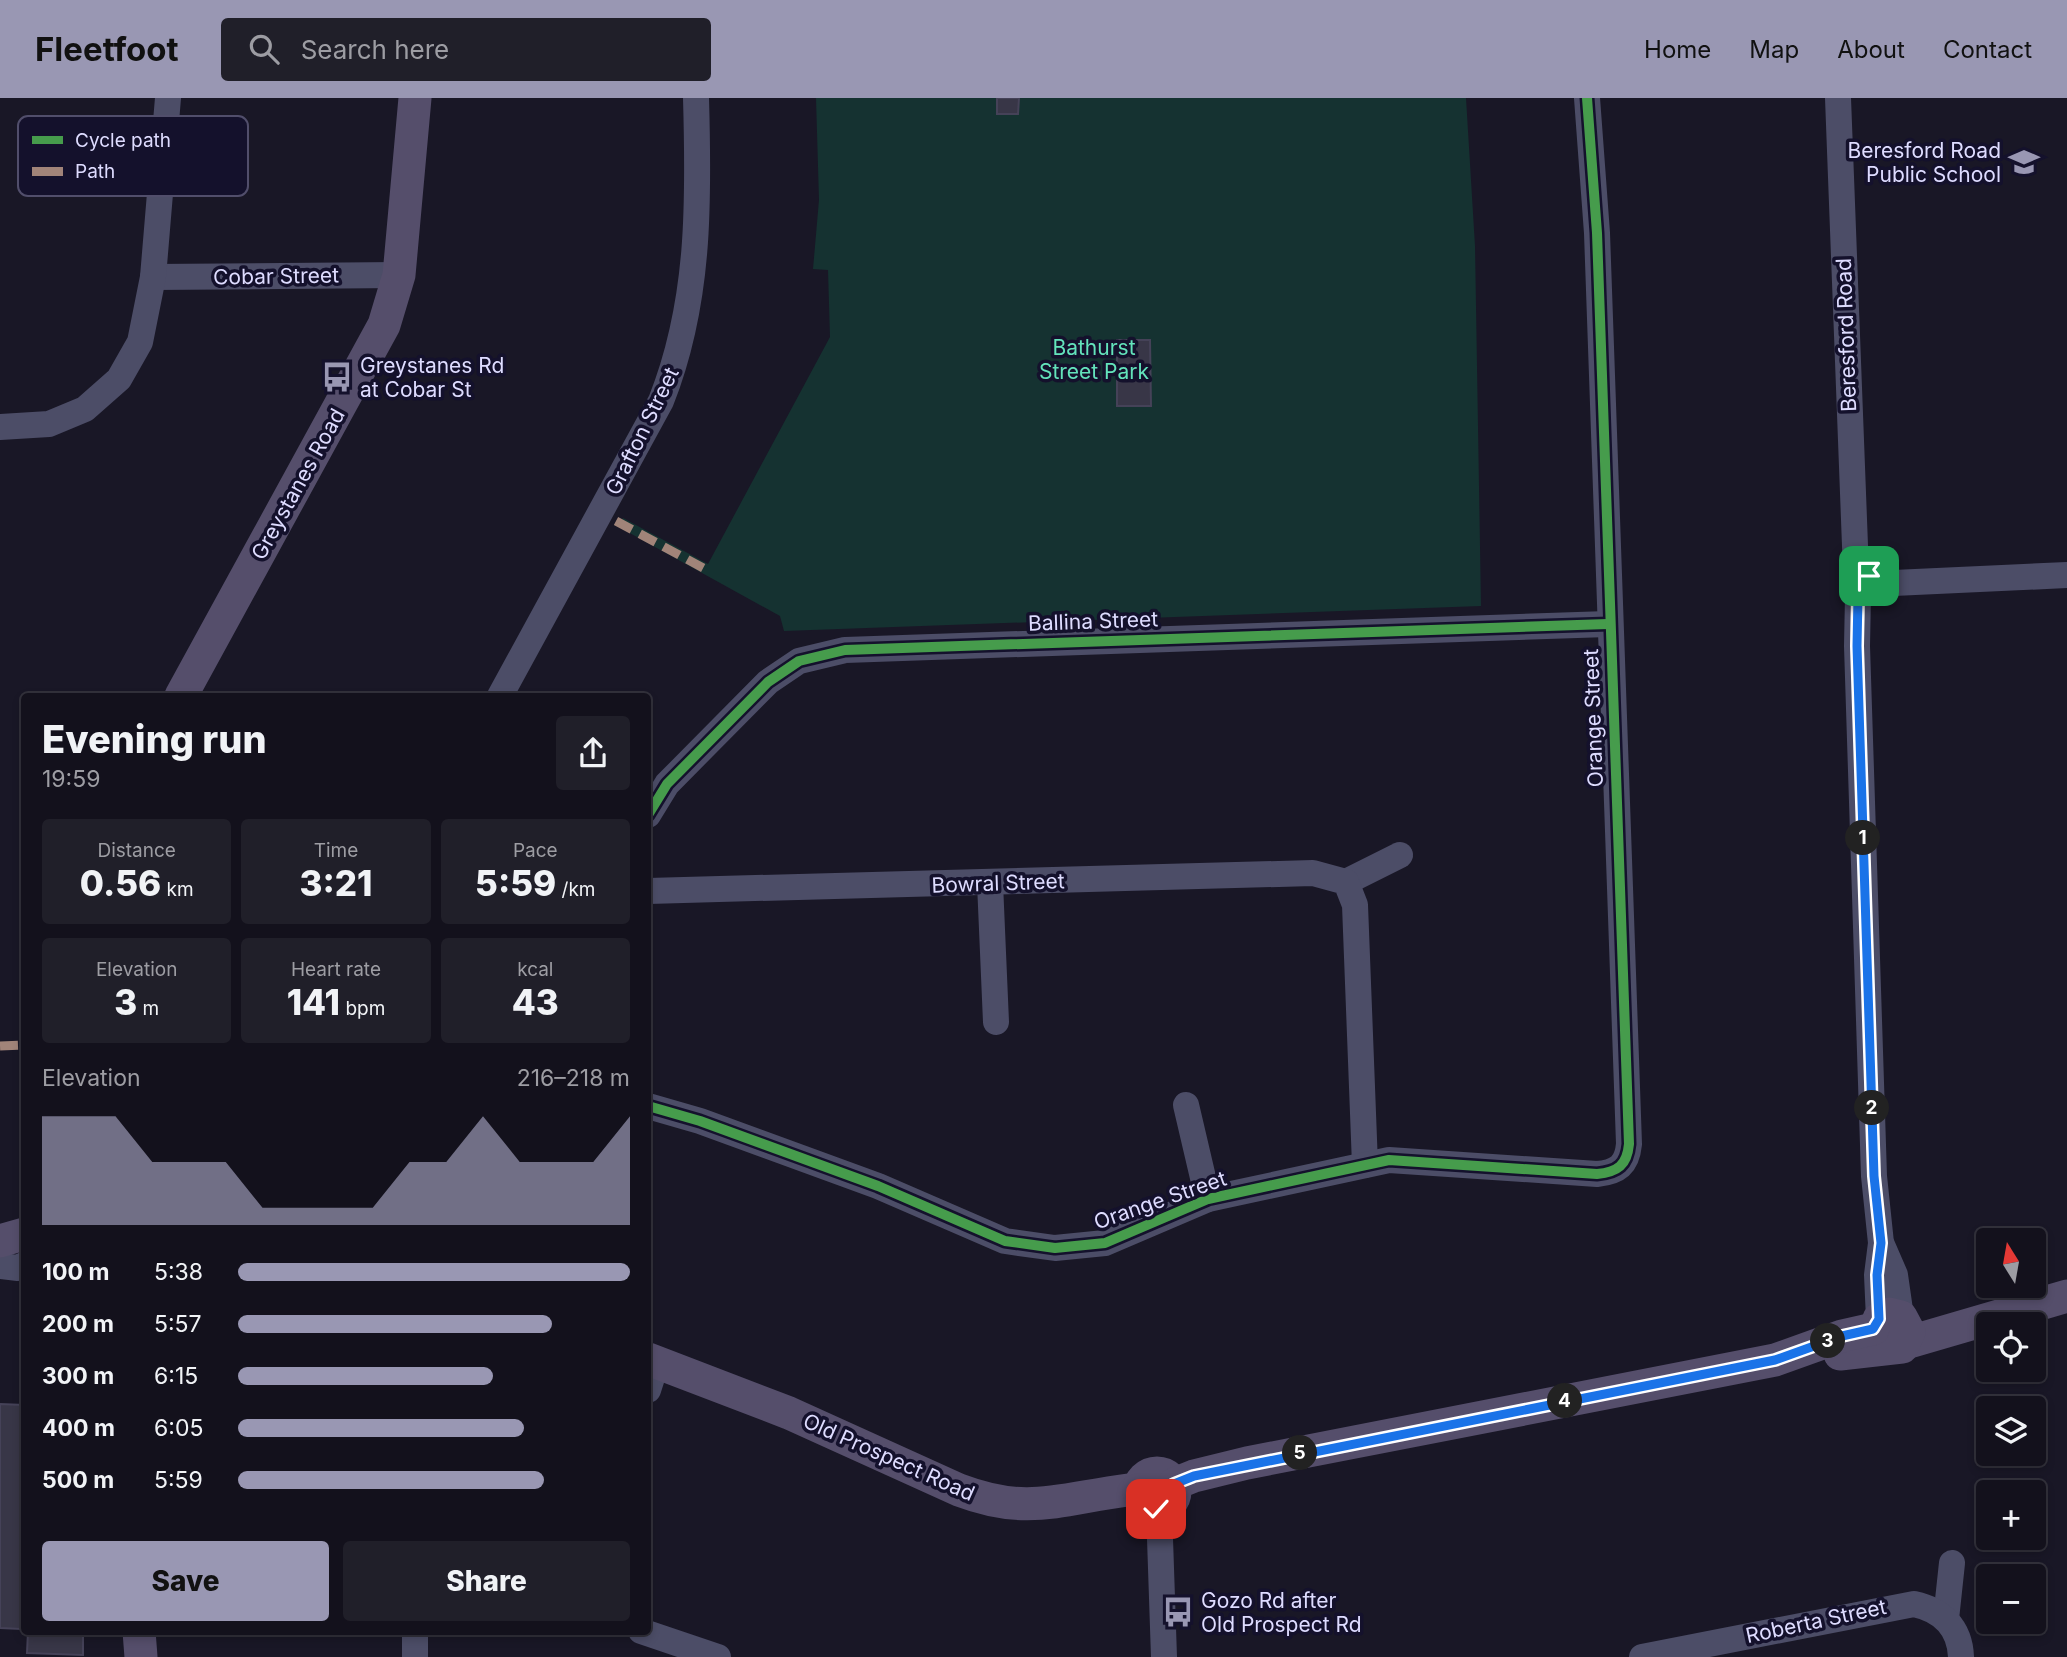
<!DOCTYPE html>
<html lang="en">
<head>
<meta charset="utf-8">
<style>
	body { margin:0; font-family:Inter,sans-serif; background:#201f29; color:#f1f3f6; height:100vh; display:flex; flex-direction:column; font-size:26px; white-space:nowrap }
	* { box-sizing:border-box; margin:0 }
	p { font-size:23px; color:#9d9da3 }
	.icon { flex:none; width:38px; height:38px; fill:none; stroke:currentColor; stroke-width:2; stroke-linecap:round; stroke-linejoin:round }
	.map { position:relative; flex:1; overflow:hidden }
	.drawer { position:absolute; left:21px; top:595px; width:630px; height:942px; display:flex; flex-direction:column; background:#13111c; border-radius:7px; box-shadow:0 4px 10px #0003,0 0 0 2px #32313b }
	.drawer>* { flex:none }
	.needle { width:46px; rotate:349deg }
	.buttons { position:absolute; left:1976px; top:1130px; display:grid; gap:14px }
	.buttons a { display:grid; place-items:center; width:70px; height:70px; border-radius:7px; background:#13111c; box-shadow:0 4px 10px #0003,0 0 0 2px #32313b; font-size:35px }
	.pin { position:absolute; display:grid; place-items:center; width:60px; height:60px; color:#fff; margin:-30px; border-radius:14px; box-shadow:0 4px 10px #0006 }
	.km { position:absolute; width:35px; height:35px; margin:-18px; border-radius:50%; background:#222; color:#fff; font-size:19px; line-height:35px; text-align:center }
	.round { display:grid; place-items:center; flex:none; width:74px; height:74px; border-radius:7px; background:#201f29 }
	.overview { display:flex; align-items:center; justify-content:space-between; height:119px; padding:0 21px }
	h1 { font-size:38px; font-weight:800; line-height:52px }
	.metrics { display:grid; grid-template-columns:repeat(3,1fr); gap:10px; height:119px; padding:7px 21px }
	.metrics div { display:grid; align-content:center; border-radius:7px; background:#201f29; text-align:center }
	.metrics b { font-size:35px; font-weight:800 }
	.metrics small { font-size:19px; font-weight:400 }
	.metrics p { font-size:19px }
	.chart { height:196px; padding:14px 21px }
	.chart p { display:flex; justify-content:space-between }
	.chart svg { width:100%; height:126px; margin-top:7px; fill:#9997b3; opacity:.7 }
	.action { display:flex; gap:14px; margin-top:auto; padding:14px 21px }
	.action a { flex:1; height:80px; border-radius:7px; background:#9997b3; color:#111; font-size:28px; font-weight:800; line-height:80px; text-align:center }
	.action a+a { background:#201f29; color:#f1f3f6 }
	ul { padding:0 21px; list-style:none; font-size:23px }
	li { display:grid; grid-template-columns:112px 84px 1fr; align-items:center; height:52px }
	li i { height:18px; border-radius:9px; background:#9997b3 }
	header { display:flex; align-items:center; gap:42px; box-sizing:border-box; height:98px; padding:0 35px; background:#9997b3; color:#111 }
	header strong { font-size:33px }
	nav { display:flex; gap:38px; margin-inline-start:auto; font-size:24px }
	.search { width:490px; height:63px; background:#201f29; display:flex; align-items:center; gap:18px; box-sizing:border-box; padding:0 24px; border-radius:7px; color:#9d9da3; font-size:26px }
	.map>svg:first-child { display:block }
</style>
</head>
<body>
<header>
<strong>Fleetfoot</strong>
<div class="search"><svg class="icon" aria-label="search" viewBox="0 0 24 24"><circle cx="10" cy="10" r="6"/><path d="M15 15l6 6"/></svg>Search here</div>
<nav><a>Home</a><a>Map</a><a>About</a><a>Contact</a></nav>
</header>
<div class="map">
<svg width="2067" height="1559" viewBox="0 0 2067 1559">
	<rect width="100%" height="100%" fill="#191726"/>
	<polygon fill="#153231" points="816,0 1466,0 1475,148 1481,508 784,533 780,518 617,428 623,420 708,466 830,239 828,172 813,171 819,102"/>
	<g fill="#383647" stroke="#454258" stroke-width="2">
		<polygon points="997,0 1019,0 1018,16 997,16"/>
		<polygon points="1117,242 1150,242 1151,308 1117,308"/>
		<polygon points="0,1306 24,1307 24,1527 21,1531 0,1530"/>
		<polygon points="28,1533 83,1533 83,1557 27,1555"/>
	</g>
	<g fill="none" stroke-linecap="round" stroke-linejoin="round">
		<g stroke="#4c4d67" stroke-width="26">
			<polyline points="1838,0 1856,474"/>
			<polyline points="153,179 399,177"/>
			<polyline points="0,329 49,326 85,311 119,281 140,244 153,179 168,0"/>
			<polyline points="1872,486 2067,477"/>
			<polyline points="1858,498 1857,548 1874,1078 1881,1145 1877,1177 1879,1221"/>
			<path d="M500,598L661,303C700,205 699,104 696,0"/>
			<polyline points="648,717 667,686 768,584 799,563 845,552 1608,526"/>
			<polyline points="1346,784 1400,757"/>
			<polyline points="990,785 996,924"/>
			<polyline points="648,793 1313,775 1346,784 1355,807 1365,1067"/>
			<polyline points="1186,1007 1208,1101"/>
			<path d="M648,1008L700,1023L878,1088L1005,1143L1055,1150L1105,1145L1208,1101L1389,1062L1597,1076C1618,1074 1627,1067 1629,1046L1597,135L1587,0"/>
			<polyline points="1882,1147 1895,1177 1901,1219"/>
			<polyline points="0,1168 18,1170 24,1167"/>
			<polyline points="648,1292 657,1264"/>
			<polyline points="1159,1411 1164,1559"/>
			<polyline points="1946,1521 1952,1465"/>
			<polyline points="641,1533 718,1559"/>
			<polyline points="415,1559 415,1533"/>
			<path d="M1642,1559L1914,1506C1942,1512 1960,1530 1961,1559"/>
		</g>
		<g stroke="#554e6b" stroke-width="33">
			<polyline points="181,598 384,227 399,177 415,0"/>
			<polyline points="0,1143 24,1136"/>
			<polyline points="1906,1245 2067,1198"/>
			<polyline points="1840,1256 1902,1249 1909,1234 1901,1219 1889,1216 1879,1221 1873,1238 1880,1248"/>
			<path d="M648,1261L789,1315L959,1392C1028,1418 1059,1401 1128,1392L1138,1393"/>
			<circle cx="1157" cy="1393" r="18"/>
			<polyline points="1174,1386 1194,1378 1247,1365 1775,1262 1842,1238 1873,1231"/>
			<polyline points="139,1533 141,1559"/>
		</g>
		<g stroke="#a18479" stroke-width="9" stroke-dasharray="18 9" stroke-linecap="butt">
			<polyline points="616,423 707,472"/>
			<polyline points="0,948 24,947"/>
		</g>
		<g stroke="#14112c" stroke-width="15">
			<g id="cycleway">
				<polyline points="648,717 667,686 768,584 799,563 845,552 1608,526"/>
				<path d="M648,1008L700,1023L878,1088L1005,1143L1055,1150L1105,1145L1208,1101L1389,1062L1597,1076C1618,1074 1627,1067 1629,1046L1597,135L1587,0"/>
			</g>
		</g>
		<use href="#cycleway" stroke="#469c4c" stroke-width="10"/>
	</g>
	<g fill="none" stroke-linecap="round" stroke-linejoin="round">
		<g stroke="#fff" stroke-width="14">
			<polyline id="route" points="1156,1411 1171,1405 1175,1393 1174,1386 1194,1378 1775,1262 1842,1238 1873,1231 1879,1221 1877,1177 1881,1145 1874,1078 1857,548 1858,498 1869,493 1872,486 1869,478"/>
		</g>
		<use href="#route" stroke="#1a73e8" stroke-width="9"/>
	</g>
	<defs>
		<g id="school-bare" transform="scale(2.415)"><path d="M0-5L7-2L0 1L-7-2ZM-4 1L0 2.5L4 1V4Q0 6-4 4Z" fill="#9997b3" stroke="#14112c" stroke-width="2.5" paint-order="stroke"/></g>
		<g id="bus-bare" transform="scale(2.415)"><path d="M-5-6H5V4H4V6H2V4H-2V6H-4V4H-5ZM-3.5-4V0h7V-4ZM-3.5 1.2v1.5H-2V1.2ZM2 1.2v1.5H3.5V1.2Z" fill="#9997b3" stroke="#14112c" stroke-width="2.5" paint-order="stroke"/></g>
	</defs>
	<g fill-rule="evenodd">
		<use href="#school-bare" x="2024" y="64"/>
		<use href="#bus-bare" x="337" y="279"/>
		<use href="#bus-bare" x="1178" y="1514"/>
	</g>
	<g text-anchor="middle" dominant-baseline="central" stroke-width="7" stroke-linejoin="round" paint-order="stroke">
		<g font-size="21" fill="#dedcff" stroke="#14112c" text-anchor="start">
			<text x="2001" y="52" text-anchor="end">Beresford Road<tspan x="2001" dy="24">Public School</tspan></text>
			<text x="360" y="267">Greystanes Rd<tspan x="360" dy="24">at Cobar St</tspan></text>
			<text x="1201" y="1502">Gozo Rd after<tspan x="1201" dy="24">Old Prospect Rd</tspan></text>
		</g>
		<g font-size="21" fill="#dedcff" stroke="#14112c">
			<text transform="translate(276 178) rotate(-1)">Cobar Street</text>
			<text transform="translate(1846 237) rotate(-92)">Beresford Road</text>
			<text transform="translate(642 333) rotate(-64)">Grafton Street</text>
			<text transform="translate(298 386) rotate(-61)">Greystanes Road</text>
			<text transform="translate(1093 523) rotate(-2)">Ballina Street</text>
			<text transform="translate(1593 620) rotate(-92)">Orange Street</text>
			<text transform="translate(998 785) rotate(-2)">Bowral Street</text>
			<text transform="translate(1160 1102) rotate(-19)">Orange Street</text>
			<text transform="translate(889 1359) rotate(24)">Old Prospect Road</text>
			<text transform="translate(1816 1523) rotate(-12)">Roberta Street</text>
		</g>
		<g font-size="21" fill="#63e3bb" stroke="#14112c">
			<text x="1094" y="249">Bathurst<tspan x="1094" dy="24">Street Park</tspan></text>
		</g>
	</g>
	<rect x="18" y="18" width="230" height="80" rx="10" fill="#14112c" stroke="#514e6b" stroke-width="2"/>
	<rect x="32" y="38" width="31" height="8" fill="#469c4c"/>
	<rect x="32" y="69" width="31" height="9" fill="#a18479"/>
	<g font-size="19" fill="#dedcff">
		<text x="75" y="49">Cycle path</text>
		<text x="75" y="80">Path</text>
	</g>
</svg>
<div class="buttons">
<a><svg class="needle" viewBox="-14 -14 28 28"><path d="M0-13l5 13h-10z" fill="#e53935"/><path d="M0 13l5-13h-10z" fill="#9d9da3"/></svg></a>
<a><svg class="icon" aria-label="locate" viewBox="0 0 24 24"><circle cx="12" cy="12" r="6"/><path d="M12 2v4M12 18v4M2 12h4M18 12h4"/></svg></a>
<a><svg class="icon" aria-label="layers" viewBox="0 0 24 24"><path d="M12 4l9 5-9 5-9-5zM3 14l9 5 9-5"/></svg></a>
<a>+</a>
<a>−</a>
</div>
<div class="pin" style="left:1869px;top:478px;background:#1e9e55"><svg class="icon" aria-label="arrive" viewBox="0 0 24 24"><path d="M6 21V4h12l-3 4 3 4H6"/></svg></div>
<div class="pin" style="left:1156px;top:1411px;background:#d93025"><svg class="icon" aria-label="check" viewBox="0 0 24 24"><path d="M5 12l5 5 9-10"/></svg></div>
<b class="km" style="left:1863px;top:740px">1</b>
<b class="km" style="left:1872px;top:1010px">2</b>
<b class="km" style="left:1828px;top:1243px">3</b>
<b class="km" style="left:1565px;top:1303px">4</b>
<b class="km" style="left:1300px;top:1355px">5</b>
<section class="drawer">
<div class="overview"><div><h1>Evening run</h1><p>19:59</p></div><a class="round"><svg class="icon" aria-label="share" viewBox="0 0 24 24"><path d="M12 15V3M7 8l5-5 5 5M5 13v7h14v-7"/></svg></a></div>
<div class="metrics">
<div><p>Distance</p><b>0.56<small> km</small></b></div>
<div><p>Time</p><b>3:21</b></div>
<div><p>Pace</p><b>5:59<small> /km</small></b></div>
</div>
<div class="metrics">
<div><p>Elevation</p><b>3<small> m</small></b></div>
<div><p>Heart rate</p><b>141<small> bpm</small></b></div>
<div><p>kcal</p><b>43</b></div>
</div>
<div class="chart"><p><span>Elevation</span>216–218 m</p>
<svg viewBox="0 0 160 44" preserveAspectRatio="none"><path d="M0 44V6L10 6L20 6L30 22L40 22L50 22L60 38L70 38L80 38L90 38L100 22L110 22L120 6L130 22L140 22L150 22L160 6V44z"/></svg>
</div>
<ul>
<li><b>100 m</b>5:38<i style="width:100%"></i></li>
<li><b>200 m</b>5:57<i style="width:80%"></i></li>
<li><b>300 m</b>6:15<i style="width:65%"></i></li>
<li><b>400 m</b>6:05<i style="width:73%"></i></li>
<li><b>500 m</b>5:59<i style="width:78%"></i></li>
</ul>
<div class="action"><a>Save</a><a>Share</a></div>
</section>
</div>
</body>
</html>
